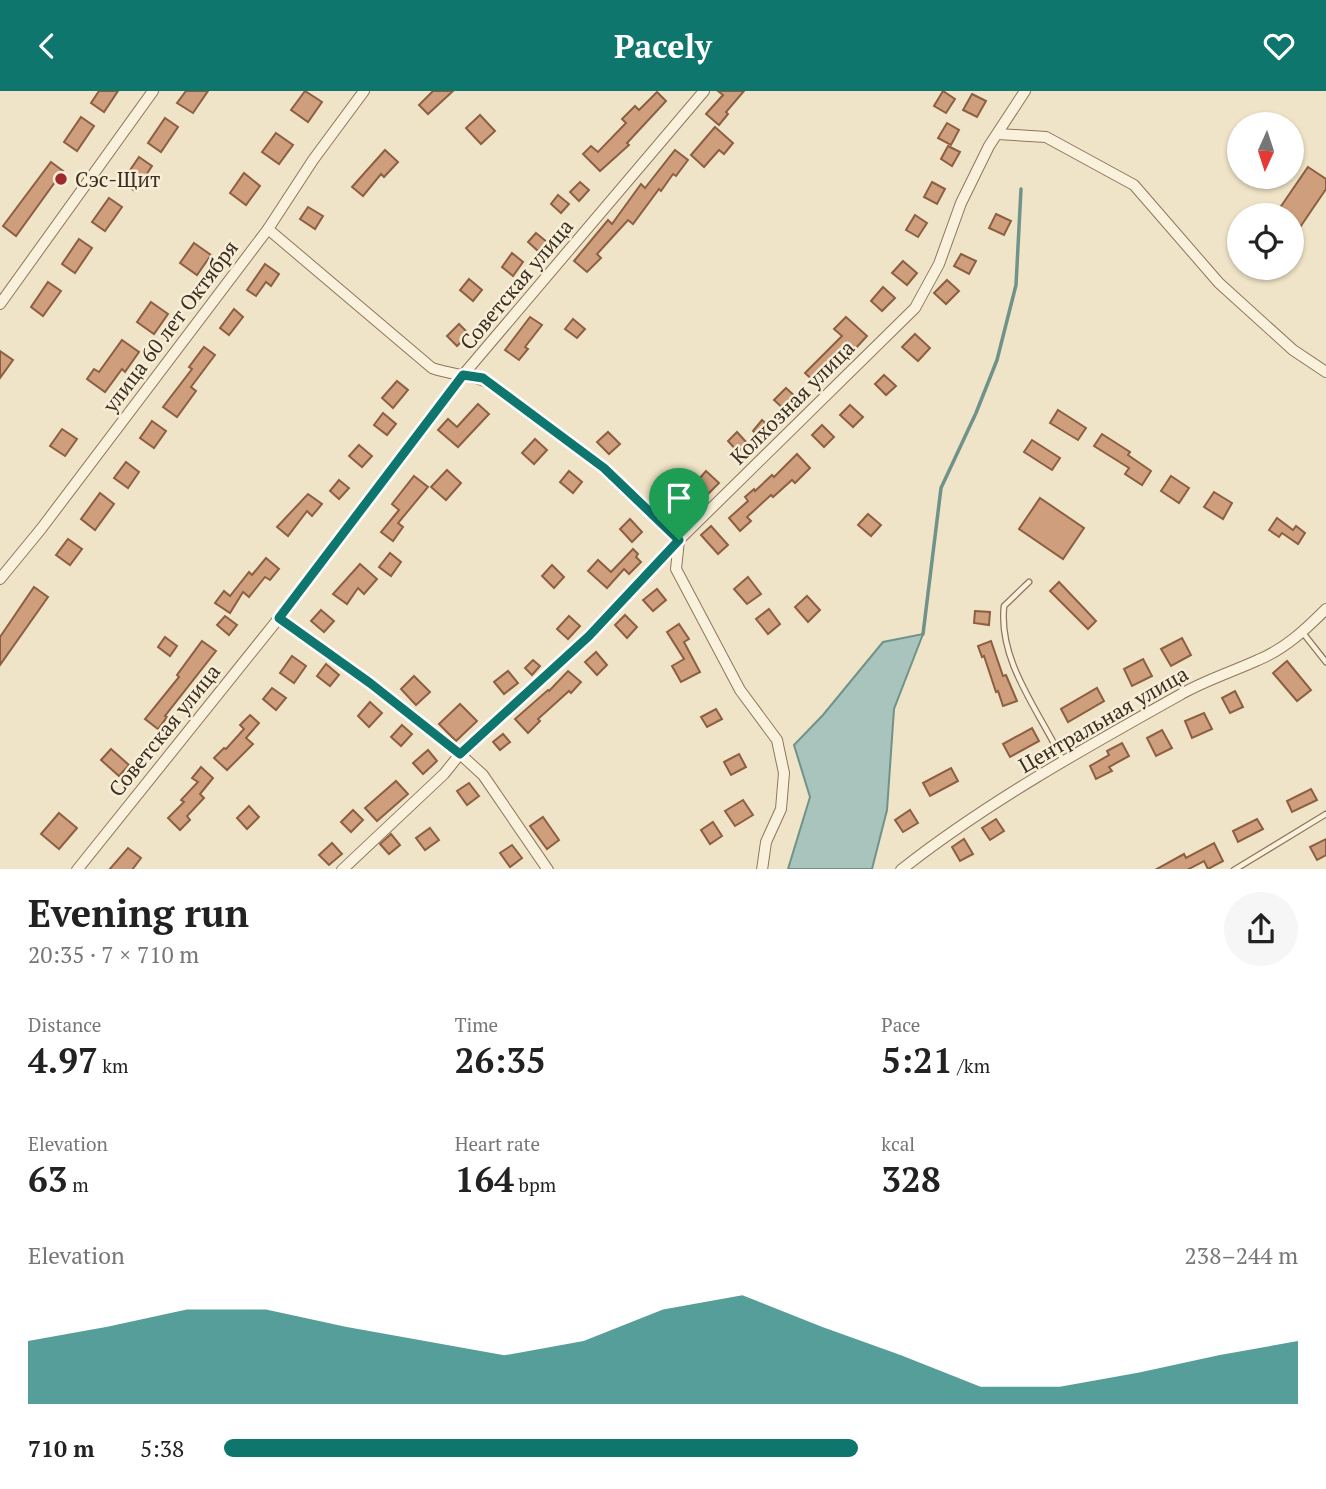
<!DOCTYPE html>
<html lang="en">
<head>
<meta charset="utf-8">
<style>
	body { margin:0; font-family:"PT Serif",serif; background:#f6f6f6; color:#222; height:100vh; display:flex; flex-direction:column; font-size:26px; white-space:nowrap }
	* { box-sizing:border-box; margin:0 }
	p { font-size:23px; color:#767676 }
	.icon { flex:none; width:38px; height:38px; fill:none; stroke:currentColor; stroke-width:2; stroke-linecap:round; stroke-linejoin:round }
	.map { position:relative; height:778px; overflow:hidden }
	.details { display:flex; flex-direction:column; background:#fff; flex:1 }
	.details>* { flex:none }
	.needle { width:46px; rotate:183deg }
	.fabs { position:absolute; left:1227px; top:21px; display:grid; gap:14px }
	.fabs a { display:grid; place-items:center; width:77px; height:77px; border-radius:50%; background:#fff; box-shadow:0 2px 5px #0004; font-size:35px }
	.pin { position:absolute; display:grid; place-items:center; width:60px; height:60px; color:#fff; margin:-72px -30px; border-radius:50% 50% 50% 0; rotate:-45deg; box-shadow:0 0 7px #0007 }
	.pin .icon { rotate:45deg }
	.round { display:grid; place-items:center; flex:none; width:74px; height:74px; border-radius:37px; background:#f6f6f6 }
	.overview { display:flex; align-items:center; justify-content:space-between; height:119px; padding:0 28px }
	h1 { font-size:38px; font-weight:700; line-height:52px }
	.metrics { display:grid; grid-template-columns:repeat(3,1fr); gap:10px; height:119px; padding:7px 28px }
	.metrics div { display:grid; align-content:center }
	.metrics b { font-size:35px; font-weight:700 }
	.metrics small { font-size:19px; font-weight:400 }
	.metrics p { font-size:19px }
	.chart { height:196px; padding:14px 28px }
	.chart p { display:flex; justify-content:space-between }
	.chart svg { width:100%; height:126px; margin-top:7px; fill:#0f766e; opacity:.7 }
	ul { padding:0 28px; list-style:none; font-size:23px }
	li { display:grid; grid-template-columns:112px 84px 1fr; align-items:center; height:52px }
	li i { height:18px; border-radius:9px; background:#0f766e }
	header { display:flex; justify-content:space-between; align-items:center; height:91px; padding:0 28px; background:#0f766e; color:#fff; font-size:32px; font-weight:700 }
	.map>svg:first-child { display:block }
</style>
</head>
<body>
<header><svg class="icon" aria-label="back" viewBox="0 0 24 24"><path d="M15 5l-7 7 7 7"/></svg>Pacely<svg class="icon" aria-label="heart" viewBox="0 0 24 24"><path d="M12 20l-8-8c-3-5 5-10 8-4 3-6 11-1 8 4z"/></svg></header>
<div class="map">
<svg width="1326" height="779" viewBox="0 0 1326 779">
	<rect width="100%" height="100%" fill="#f0e4c8"/>
	<polygon fill="#a9c4bc" stroke="#6f938a" stroke-width="2" points="923,543 894,618 887,719 872,778 788,778 810,706 794,654 823,624 883,551"/>
	<g fill="none" stroke-linecap="round" stroke-linejoin="round">
		<polyline stroke="#6f938a" stroke-width="3.5" points="923,543 941,397 976,322 997,269 1016,194 1021,98"/>
	</g>
	<g fill="#cf9f7d" stroke="#8d5f41" stroke-width="2">
		<polygon points="99,0 118,0 104,21 91,12"/>
		<polygon points="186,0 208,0 193,22 177,12"/>
		<polygon points="305,0 322,11 308,31 291,19"/>
		<polygon points="433,0 453,0 428,23 419,14"/>
		<polygon points="718,0 744,0 726,21 728,23 719,34 706,23 723,4"/>
		<polygon points="943,0 955,8 946,22 934,15"/>
		<polygon points="657,1 666,10 627,52 629,54 600,80 583,63 591,55 598,61 626,32 622,28 635,15 639,19"/>
		<polygon points="972,3 986,10 977,26 963,19"/>
		<polygon points="480,24 495,40 481,53 466,37"/>
		<polygon points="81,26 94,35 77,60 64,51"/>
		<polygon points="165,27 178,36 161,61 148,52"/>
		<polygon points="947,32 959,39 951,54 938,47"/>
		<polygon points="715,36 733,52 724,63 719,59 704,76 691,64"/>
		<polygon points="276,42 293,54 279,73 262,61"/>
		<polygon points="948,55 960,61 952,75 941,68"/>
		<polygon points="385,59 398,71 384,86 381,83 363,105 352,96"/>
		<polygon points="675,59 688,69 676,85 673,83 661,100 659,98 633,133 628,129 597,163 601,167 587,181 574,170 608,129 612,133 641,93 645,97"/>
		<polygon points="139,66 152,75 135,100 122,91"/>
		<polygon points="51,71 63,80 16,145 3,135"/>
		<polygon points="1308,76 1326,88 1326,98 1292,148 1292,124 1275,124"/>
		<polygon points="244,82 260,95 246,114 230,102"/>
		<polygon points="580,91 589,99 579,110 570,101"/>
		<polygon points="932,91 945,98 937,113 924,106"/>
		<polygon points="558,104 569,113 561,122 551,113"/>
		<polygon points="109,107 122,116 105,140 92,131"/>
		<polygon points="308,116 323,125 315,138 300,128"/>
		<polygon points="996,123 1011,130 1004,144 989,137"/>
		<polygon points="915,124 927,132 918,146 906,139"/>
		<polygon points="536,142 547,151 538,160 528,151"/>
		<polygon points="79,148 92,157 75,182 62,173"/>
		<polygon points="194,152 211,164 197,184 180,172"/>
		<polygon points="512,162 523,171 513,185 502,176"/>
		<polygon points="961,163 976,170 969,183 954,175"/>
		<polygon points="903,170 917,182 907,194 892,182"/>
		<polygon points="265,173 279,183 271,195 266,191 256,205 247,199"/>
		<polygon points="469,188 482,199 473,210 460,199"/>
		<polygon points="947,189 959,200 946,213 934,202"/>
		<polygon points="48,191 61,200 43,225 31,216"/>
		<polygon points="883,196 895,207 882,220 871,210"/>
		<polygon points="151,211 168,223 154,243 137,231"/>
		<polygon points="234,218 243,226 229,244 220,237"/>
		<polygon points="530,226 542,234 525,256 528,258 519,269 505,259"/>
		<polygon points="846,226 867,245 855,258 852,255 816,292 805,282 842,245 834,238"/>
		<polygon points="573,228 585,238 577,247 565,238"/>
		<polygon points="459,233 469,243 457,255 447,245"/>
		<polygon points="915,243 930,257 918,270 902,256"/>
		<polygon points="122,249 139,261 125,281 122,278 105,301 87,288 94,278 99,281"/>
		<polygon points="204,256 215,264 191,296 196,300 177,326 163,316 192,278 189,276"/>
		<polygon points="0,260 13,269 0,287"/>
		<polygon points="884,284 896,295 886,304 875,293"/>
		<polygon points="397,290 408,299 393,317 382,307"/>
		<polygon points="786,297 797,307 785,319 774,309"/>
		<polygon points="478,313 489,323 458,356 438,339 448,328 457,336"/>
		<polygon points="850,314 863,326 853,336 840,324"/>
		<polygon points="1058,319 1086,337 1078,349 1050,332"/>
		<polygon points="383,322 396,333 387,344 374,334"/>
		<polygon points="762,329 771,337 762,348 753,340"/>
		<polygon points="152,330 166,340 154,357 140,347"/>
		<polygon points="822,334 834,346 824,356 812,344"/>
		<polygon points="62,338 77,348 65,365 50,355"/>
		<polygon points="608,341 620,353 609,363 597,351"/>
		<polygon points="737,341 747,352 738,361 728,350"/>
		<polygon points="1102,343 1130,361 1128,364 1151,380 1142,394 1125,383 1129,377 1094,355"/>
		<polygon points="535,348 547,359 534,373 522,362"/>
		<polygon points="1032,349 1060,367 1052,379 1024,361"/>
		<polygon points="359,354 372,365 362,376 349,365"/>
		<polygon points="797,363 810,377 795,392 792,389 773,406 771,404 747,426 751,430 740,440 729,427 748,410 745,406 754,398 755,400 772,384 774,386"/>
		<polygon points="126,371 139,381 128,397 114,387"/>
		<polygon points="447,379 461,392 446,409 431,396"/>
		<polygon points="569,380 582,391 573,402 560,391"/>
		<polygon points="706,380 719,392 705,406 693,395"/>
		<polygon points="414,385 428,396 398,432 403,436 393,450 381,441 399,419 392,413"/>
		<polygon points="1171,385 1189,397 1179,412 1161,400"/>
		<polygon points="339,389 349,397 339,408 330,400"/>
		<polygon points="1214,401 1232,412 1223,428 1204,416"/>
		<polygon points="100,402 114,413 95,439 81,428"/>
		<polygon points="308,403 322,413 312,425 307,420 288,445 277,436"/>
		<polygon points="1040,407 1084,437 1063,468 1019,438"/>
		<polygon points="868,423 881,434 871,445 858,434"/>
		<polygon points="1277,427 1293,439 1296,435 1305,442 1298,453 1282,442 1279,446 1269,439"/>
		<polygon points="630,428 642,441 632,451 620,438"/>
		<polygon points="711,435 728,454 718,463 701,444"/>
		<polygon points="68,448 82,458 70,474 56,464"/>
		<polygon points="633,458 638,463 636,466 641,471 629,483 624,478 607,497 588,480 598,469 611,481"/>
		<polygon points="390,462 401,471 391,485 379,476"/>
		<polygon points="266,467 279,478 270,489 265,486 249,506 243,501 230,522 215,512 224,500 230,505 249,481 252,484"/>
		<polygon points="360,473 377,488 364,503 358,497 347,513 333,503"/>
		<polygon points="552,474 564,486 554,497 542,485"/>
		<polygon points="748,486 761,503 747,513 734,498"/>
		<polygon points="1059,491 1096,530 1088,538 1050,500"/>
		<polygon points="34,496 48,506 0,574 0,546"/>
		<polygon points="657,498 666,509 653,520 643,509"/>
		<polygon points="807,505 820,519 808,531 795,516"/>
		<polygon points="769,518 780,533 768,543 756,528"/>
		<polygon points="321,519 334,530 324,541 311,530"/>
		<polygon points="975,520 990,521 989,534 974,532"/>
		<polygon points="625,524 637,536 627,547 615,534"/>
		<polygon points="225,525 237,534 229,544 217,534"/>
		<polygon points="569,525 580,535 568,548 557,538"/>
		<polygon points="679,533 689,548 684,551 700,581 681,591 672,575 684,568 667,541"/>
		<polygon points="165,546 177,555 170,565 158,556"/>
		<polygon points="1182,547 1191,564 1171,575 1161,558"/>
		<polygon points="202,550 216,560 165,625 167,626 158,638 145,628 179,586 177,584"/>
		<polygon points="991,550 1003,585 1006,584 1017,610 1003,615 998,600 996,601 984,565 982,566 978,555"/>
		<polygon points="596,561 607,574 597,584 585,571"/>
		<polygon points="292,565 306,575 294,592 280,582"/>
		<polygon points="1143,568 1152,585 1132,595 1124,578"/>
		<polygon points="533,569 540,575 532,584 525,577"/>
		<polygon points="1287,570 1311,599 1297,610 1273,582"/>
		<polygon points="326,573 339,584 330,595 317,585"/>
		<polygon points="508,580 518,592 504,603 494,591"/>
		<polygon points="568,580 581,591 571,602 569,600 538,628 540,630 528,642 515,628 548,599 549,600"/>
		<polygon points="414,585 430,601 416,614 401,598"/>
		<polygon points="272,597 286,607 276,619 263,608"/>
		<polygon points="1097,597 1104,610 1068,631 1061,618"/>
		<polygon points="1235,600 1243,616 1230,622 1222,607"/>
		<polygon points="370,611 382,622 369,636 358,625"/>
		<polygon points="460,613 477,630 456,650 439,633"/>
		<polygon points="716,618 722,628 707,636 701,626"/>
		<polygon points="1204,622 1212,638 1192,647 1185,630"/>
		<polygon points="250,624 259,632 246,647 253,653 227,679 214,667 224,657 226,658 244,638 240,634"/>
		<polygon points="402,634 412,643 401,655 391,646"/>
		<polygon points="1032,637 1039,650 1010,666 1003,653"/>
		<polygon points="1162,639 1172,657 1156,665 1147,647"/>
		<polygon points="503,643 510,651 500,659 493,651"/>
		<polygon points="1122,652 1129,665 1109,676 1112,680 1096,688 1090,675 1109,664 1107,660"/>
		<polygon points="111,658 129,674 119,685 101,669"/>
		<polygon points="428,659 437,670 423,683 413,672"/>
		<polygon points="739,663 746,676 731,684 724,671"/>
		<polygon points="201,676 213,687 200,703 204,707 187,725 190,729 180,739 168,727 184,711 181,709 198,691 192,687"/>
		<polygon points="951,677 958,690 930,705 923,692"/>
		<polygon points="396,690 408,703 377,730 365,717"/>
		<polygon points="469,692 479,705 467,714 457,700"/>
		<polygon points="1311,698 1317,709 1292,721 1287,710"/>
		<polygon points="743,709 753,724 735,735 725,720"/>
		<polygon points="249,715 259,726 247,738 237,727"/>
		<polygon points="353,719 363,729 351,741 341,731"/>
		<polygon points="910,719 918,732 903,741 895,729"/>
		<polygon points="59,722 77,737 59,758 41,743"/>
		<polygon points="543,726 559,749 547,758 530,735"/>
		<polygon points="996,728 1004,740 990,749 982,737"/>
		<polygon points="1257,728 1263,738 1238,751 1233,740"/>
		<polygon points="713,731 722,745 710,753 701,739"/>
		<polygon points="430,737 439,749 425,759 416,747"/>
		<polygon points="391,743 400,754 389,763 380,753"/>
		<polygon points="964,748 973,763 960,770 952,756"/>
		<polygon points="1326,748 1326,764 1317,769 1310,756"/>
		<polygon points="332,752 342,763 329,774 319,764"/>
		<polygon points="1214,752 1223,770 1208,778 1204,770 1187,779 1155,779 1184,763 1186,767"/>
		<polygon points="512,754 522,767 510,776 500,762"/>
		<polygon points="128,757 141,767 132,779 109,779"/>
	</g>
	<g fill="none" stroke-linecap="round" stroke-linejoin="round">
		<g stroke="#8d765c" stroke-width="7">
			<g id="lane">
				<path d="M1029,491L1004,515C998,571 1040,621 1063,670"/>
				<polyline points="1303,542 1326,571"/>
				<polyline points="1234,779 1326,723"/>
			</g>
		</g>
		<g stroke="#8d765c" stroke-width="12">
			<g id="street">
				<polyline points="998,43 1046,46 1134,94 1219,192 1293,259 1326,281"/>
				<path d="M268,138L432,277C454,285 477,283 496,296L604,377L679,449L676,478L740,599L777,649L784,682L781,718L766,751L762,779"/>
				<polyline points="0,213 153,0"/>
				<polyline points="0,488 41,438 268,138 313,69 364,0"/>
				<polyline points="279,527 370,592 460,663 483,684 548,779"/>
				<polyline points="77,779 279,527 463,284 704,0"/>
				<polyline points="342,779 444,683 460,663 589,545 679,449 915,217 939,173 961,112 989,55 1025,0"/>
				<path d="M901,779C987,711 1090,654 1185,601C1209,588 1234,580 1258,569C1285,558 1306,538 1326,518"/>
			</g>
		</g>
		<use href="#lane" stroke="#faf1dc" stroke-width="4.5"/>
		<use href="#street" stroke="#faf1dc" stroke-width="10"/>
	</g>
	<g fill="none" stroke-linecap="round" stroke-linejoin="round">
		<g stroke="#fff" stroke-width="14">
			<polygon id="route" points="463,284 483,287 604,377 679,449 589,545 460,663 370,592 279,527"/>
		</g>
		<use href="#route" stroke="#0f766e" stroke-width="9"/>
	</g>
	<circle fill="#9e2a2b" stroke="#f7eed8" stroke-width="2.5" cx="61" cy="88" r="7"/>
	<g text-anchor="middle" dominant-baseline="central" stroke-width="5" stroke-linejoin="round" paint-order="stroke">
		<g font-size="21" fill="#3d2e20" stroke="#f7eed8" text-anchor="start">
			<text x="75" y="88">Сэс-Щит</text>
		</g>
		<g font-size="21" fill="#3d2e20" stroke="#f7eed8">
			<text transform="translate(516 193) rotate(-50)">Советская улица</text>
			<text transform="translate(170 235) rotate(-53)">улица 60 лет Октября</text>
			<text transform="translate(792 311) rotate(-45)">Колхозная улица</text>
			<text transform="translate(1103 628) rotate(-30)">Центральная улица</text>
			<text transform="translate(164 639) rotate(-51)">Советская улица</text>
		</g>
	</g>
</svg>
<div class="fabs">
<a><svg class="needle" viewBox="-14 -14 28 28"><path d="M0-13l5 13h-10z" fill="#e53935"/><path d="M0 13l5-13h-10z" fill="#767676"/></svg></a>
<a><svg class="icon" aria-label="locate" viewBox="0 0 24 24"><circle cx="12" cy="12" r="6"/><path d="M12 2v4M12 18v4M2 12h4M18 12h4"/></svg></a>
</div>
<div class="pin" style="left:679px;top:449px;background:#1e9e55"><svg class="icon" aria-label="arrive" viewBox="0 0 24 24"><path d="M6 21V4h12l-3 4 3 4H6"/></svg></div>
</div>
<section class="details">
<div class="overview"><div><h1>Evening run</h1><p>20:35 · 7 × 710 m</p></div><a class="round"><svg class="icon" aria-label="share" viewBox="0 0 24 24"><path d="M12 15V3M7 8l5-5 5 5M5 13v7h14v-7"/></svg></a></div>
<div class="metrics">
<div><p>Distance</p><b>4.97<small> km</small></b></div>
<div><p>Time</p><b>26:35</b></div>
<div><p>Pace</p><b>5:21<small> /km</small></b></div>
</div>
<div class="metrics">
<div><p>Elevation</p><b>63<small> m</small></b></div>
<div><p>Heart rate</p><b>164<small> bpm</small></b></div>
<div><p>kcal</p><b>328</b></div>
</div>
<div class="chart"><p><span>Elevation</span>238–244 m</p>
<svg viewBox="0 0 160 44" preserveAspectRatio="none"><path d="M0 44V22L10 17L20 11L30 11L40 17L50 22L60 27L70 22L80 11L90 6L100 17L110 27L120 38L130 38L140 33L150 27L160 22V44z"/></svg>
</div>
<ul>
<li><b>710 m</b>5:38<i style="width:59%"></i></li>
</ul>
</section>
</body>
</html>
